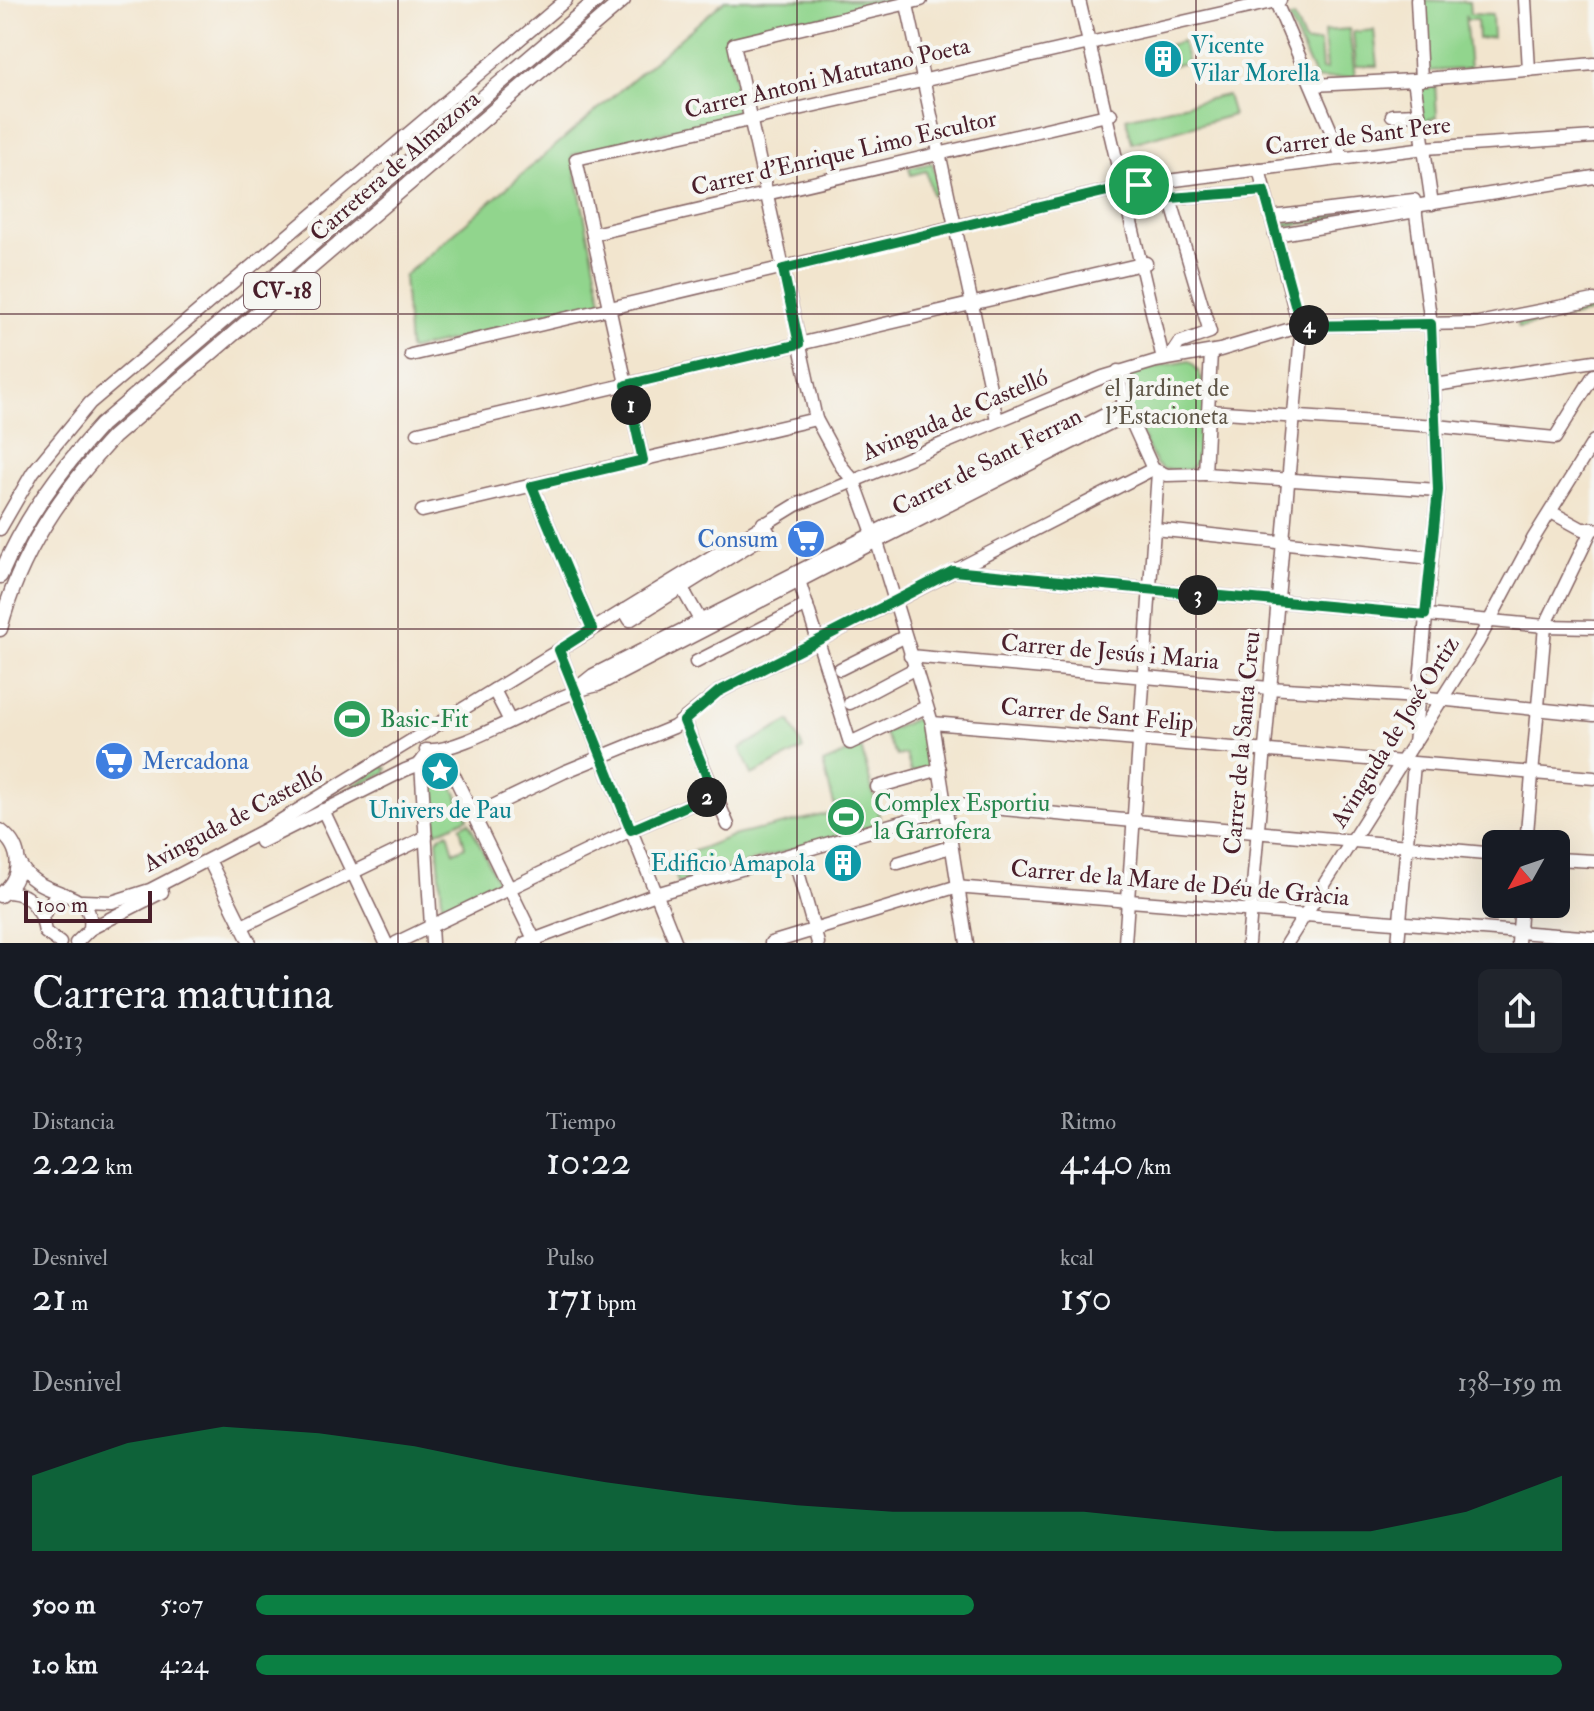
<!DOCTYPE html>
<html lang="es">
<head>
<meta charset="utf-8">
<style>
	body { margin:0; font-family:"IM FELL Double Pica",serif; background:#20242c; color:#f1f3f6; height:100vh; display:flex; flex-direction:column; font-size:30px; white-space:nowrap }
	* { box-sizing:border-box; margin:0 }
	p { font-size:26px; color:#9ea1a6 }
	.icon { flex:none; width:44px; height:44px; fill:none; stroke:currentColor; stroke-width:2; stroke-linecap:round; stroke-linejoin:round }
	.map { position:relative; height:943px; overflow:hidden }
	.drawer { display:flex; flex-direction:column; background:#171b24; flex:1 }
	.drawer>* { flex:none }
	.needle { width:52px; rotate:230deg }
	.fabs { position:absolute; left:1482px; top:830px; display:grid; gap:16px }
	.fabs a { display:grid; place-items:center; width:88px; height:88px; border-radius:12px; background:#171b24; box-shadow:0 8px 32px #0002; font-size:40px }
	.scale { position:absolute; left:24px; bottom:20px; width:128px; box-sizing:border-box; padding-left:8px; border:4px solid #4a1f2b; border-top:0; font-size:22px; line-height:28px; white-space:nowrap; color:#4a1f2b; -webkit-text-stroke:6px #f6f6f2; paint-order:stroke }
	.pin { position:absolute; display:grid; place-items:center; width:68px; height:68px; color:#fff; margin:-34px; border:4px solid #fff; border-radius:50%; box-shadow:0 2px 8px #0007 }
	.km { position:absolute; width:40px; height:40px; margin:-20px; border-radius:50%; background:#222; color:#fff; font-size:22px; line-height:40px; text-align:center }
	.round { display:grid; place-items:center; flex:none; width:84px; height:84px; border-radius:12px; background:#20242c }
	.overview { display:flex; align-items:center; justify-content:space-between; height:136px; padding:0 32px }
	h1 { font-size:44px; font-weight:600; line-height:60px }
	.stats { display:grid; grid-template-columns:repeat(3,1fr); gap:12px; height:136px; padding:8px 32px }
	.stats div { display:grid; align-content:center }
	.stats b { font-size:40px; font-weight:600 }
	.stats small { font-size:22px; font-weight:400 }
	.stats p { font-size:22px }
	.chart { height:224px; padding:16px 32px }
	.chart p { display:flex; justify-content:space-between }
	.chart svg { width:100%; height:144px; margin-top:8px; fill:#0b8043; opacity:.7 }
	ul { padding:0 32px; list-style:none; font-size:26px }
	li { display:grid; grid-template-columns:128px 96px 1fr; align-items:center; height:60px }
	li i { height:20px; border-radius:10px; background:#0b8043 }
	.map>svg:first-child { display:block }
</style>
</head>
<body>
<div class="map">
<svg width="1594" height="943" viewBox="0 0 1594 943">
	<rect width="100%" height="100%" fill="#f6f6f2"/>
	<filter id="ink" filterUnits="userSpaceOnUse"><feTurbulence type="fractalNoise" baseFrequency=".0125" numOctaves="2"/><feDisplacementMap in="SourceGraphic" scale="16" xChannelSelector="R" yChannelSelector="G"/><feConvolveMatrix kernelMatrix="1 2 1 2 8 2 1 2 1" color-interpolation-filters="sRGB"/></filter>
	<filter id="wash" filterUnits="userSpaceOnUse"><feTurbulence type="fractalNoise" baseFrequency=".006" numOctaves="4" result="noise"/><feDisplacementMap in="SourceGraphic" scale="32" xChannelSelector="R" yChannelSelector="G"/><feGaussianBlur stdDeviation="1.8" result="paint"/><feColorMatrix in="noise" values="0 0 0 0 0 0 0 0 0 0 0 0 0 0 0 0 0 1.4 0 .05"/><feComposite in="paint" operator="in"/></filter>
	<g filter="url(#wash)">
		<rect width="100%" height="100%" fill="#f2e5ce"/>
		<g fill="#91d58d" stroke="#6e7a5c" stroke-width="2">
			<polygon points="725,0 897,0 727,40 742,114 572,155 603,306 409,350 404,276"/>
			<polygon points="1423,0 1469,2 1470,14 1492,15 1493,37 1478,39 1477,20 1467,20 1465,15 1470,69 1427,71"/>
			<polygon points="1294,17 1305,43 1320,42 1322,69 1327,69 1324,31 1349,29 1355,77 1316,79 1289,19"/>
			<polygon points="1374,30 1378,66 1356,66 1353,32"/>
			<polygon points="1182,41 1188,63 1154,68 1150,51"/>
			<polygon points="1427,82 1435,82 1437,117 1423,121 1419,87"/>
			<polygon points="1227,95 1233,115 1132,143 1126,118"/>
			<polygon points="932,163 941,193 932,195 926,171 911,175 909,168"/>
			<polygon points="1410,204 1410,208 1287,226 1283,223"/>
			<polygon points="1594,305 1594,312 1519,328 1517,322"/>
			<path d="M1189,361C1215,381 1203,428 1202,457L1189,470L1163,469L1156,464L1126,402L1124,385L1135,371Z"/>
			<polygon points="919,717 931,766 911,772 906,754 897,756 884,733"/>
			<polygon points="790,721 803,749 752,775 740,748"/>
			<polygon points="861,747 881,823 678,883 671,860 732,836 836,812 823,763"/>
			<polygon points="382,766 387,768 385,773 342,794"/>
			<polygon points="443,766 468,818 436,833 433,771"/>
			<polygon points="469,822 499,885 443,912 437,839 448,832 454,852 465,847 460,827"/>
		</g>
	</g>
	<g filter="url(#ink)">
		<g fill="none" stroke-linecap="round" stroke-linejoin="round">
			<g stroke="#856464" stroke-width="15">
				<g id="minor">
					<polyline points="906,0 997,420"/>
					<polyline points="1079,0 1163,359"/>
					<polyline points="1275,0 1343,159"/>
					<polyline points="1417,0 1421,80"/>
					<polyline points="1525,0 1529,70"/>
					<polyline points="1414,80 1432,204"/>
					<polyline points="1313,85 1414,80 1594,64"/>
					<polyline points="1392,115 1419,114"/>
					<polyline points="1165,181 1210,332 1179,343 1169,358"/>
					<polyline points="1170,198 1264,191"/>
					<polyline points="1415,206 1594,177"/>
					<polyline points="1271,217 1414,200 1431,324 1438,490 1414,744"/>
					<polyline points="593,234 1111,114"/>
					<polyline points="1275,235 1416,211"/>
					<polyline points="411,355 1128,186 1425,148 1594,137"/>
					<polyline points="1118,371 1124,405 1153,469 1167,475 1205,474 1211,352"/>
					<polyline points="1435,385 1594,361"/>
					<polyline points="1209,411 1437,426 1555,438 1594,375"/>
					<polyline points="418,433 1146,263"/>
					<polyline points="643,460 576,159 1280,0"/>
					<polyline points="1205,474 1438,490"/>
					<polyline points="532,486 592,629"/>
					<polyline points="422,511 816,419"/>
					<polyline points="1551,512 1582,529 1594,529"/>
					<polyline points="0,529 33,472 90,403 566,0"/>
					<polyline points="1155,529 1431,558"/>
					<polyline points="873,533 854,481 842,467 816,419 734,44 921,0"/>
					<polyline points="869,535 1124,405"/>
					<polyline points="878,541 1128,414"/>
					<polyline points="877,542 932,723 967,943"/>
					<polyline points="953,571 1545,626 1594,627"/>
					<polyline points="797,574 850,743 926,707"/>
					<polyline points="678,581 700,620"/>
					<polyline points="624,610 630,620 769,533 763,523"/>
					<polyline points="559,650 676,943"/>
					<polyline points="910,656 1269,688 1419,697 1594,715"/>
					<polyline points="696,662 807,605"/>
					<polyline points="840,669 904,637"/>
					<polyline points="578,687 593,675 868,536"/>
					<polyline points="494,690 509,719"/>
					<polyline points="850,703 914,669"/>
					<polyline points="684,721 728,825"/>
					<polyline points="932,723 1594,778"/>
					<path d="M426,750C462,754 551,694 598,685L871,544"/>
					<polyline points="444,755 536,943"/>
					<polyline points="424,758 421,762 432,943"/>
					<polyline points="877,787 940,769"/>
					<polyline points="323,810 386,943"/>
					<polyline points="474,815 564,772 674,727 718,692 1153,469"/>
					<polyline points="261,842 405,770 446,754"/>
					<polyline points="1526,844 1545,626 1592,529"/>
					<polyline points="793,854 818,943"/>
					<polyline points="1556,859 1594,861"/>
					<path d="M18,860C37,904 96,883 90,929L76,943"/>
					<polyline points="898,863 950,847"/>
					<polyline points="212,866 250,943"/>
					<path d="M4,892C25,892 32,899 42,917"/>
					<polyline points="82,901 112,902 150,890 267,829 796,505 1103,377 1156,361 1220,350 1301,326 1478,323 1594,300"/>
					<polyline points="242,926 426,837"/>
					<polyline points="90,929 162,892"/>
					<polyline points="60,943 45,932 42,917 53,899 63,895"/>
					<polyline points="396,943 631,830 714,794"/>
					<polyline points="525,943 656,894 959,805 1496,854"/>
					<polyline points="771,943 955,887 1594,938"/>
					<polyline points="1125,943 1158,472"/>
					<polyline points="1248,943 1301,334 1259,169"/>
					<polyline points="1287,943 1478,642 1533,539 1594,441"/>
					<polyline points="1398,943 1414,764"/>
					<polyline points="1518,943 1521,904"/>
				</g>
			</g>
			<g stroke="#856464" stroke-width="17">
				<g id="major">
					<path d="M0,576C25,518 59,471 101,425L597,0"/>
					<path d="M0,629C19,554 61,493 113,437L623,0"/>
					<path d="M0,831C23,848 24,878 0,895"/>
				</g>
			</g>
			<use href="#minor" stroke="#fff" stroke-width="12"/>
			<use href="#major" stroke="#fff" stroke-width="14"/>
		</g>
	</g>
	<g fill="none" stroke-linecap="round" stroke-linejoin="round" filter="url(#ink)">
		<g stroke="#fff" stroke-width="16">
			<polygon id="route" points="1165,181 1170,198 1264,191 1301,326 1431,324 1438,490 1425,615 953,571 718,692 684,721 714,794 631,830 559,650 592,629 532,486 643,460 626,385 799,344 783,269 1128,186"/>
		</g>
		<use href="#route" stroke="#0b8043" stroke-width="10"/>
	</g>
	<path fill="none" stroke="#4a1f2b" stroke-width="2" stroke-opacity="0.55" d="M398,0V943M797,0V943M1196,0V943M0,314H1594M0,629H1594"/>
	<defs>
		<g id="building-disc" transform="scale(2)"><circle r="9.5" fill="#0f9aa8" stroke="#f6f6f2"/><path d="M-4-6H4V6H1V3H-1V6H-4ZM-2.5-4.3h1.7v1.8h-1.7ZM.8-4.3h1.7v1.8H.8ZM-2.5-1h1.7V.8h-1.7ZM.8-1h1.7V.8H.8Z" fill="#fff"/></g>
		<g id="supermarket-disc" transform="scale(2)"><circle r="9.5" fill="#3f7fe0" stroke="#f6f6f2"/><path d="M-6-5.5h2.5l.6 2H6L4.5 2H-2.5L-4.4-4H-6ZM-1.5 3.2a1.3 1.3 0 1 0 .1 0ZM3 3.2a1.3 1.3 0 1 0 .1 0Z" fill="#fff"/></g>
		<g id="stadium-disc" transform="scale(2)"><circle r="9.5" fill="#2e9e5b" stroke="#f6f6f2"/><path d="M0-5a6.5 5 0 1 0 0 10a6.5 5 0 1 0 0-10ZM-3.5-1.8h7v3.6h-7Z" fill="#fff"/></g>
		<g id="sight-disc" transform="scale(2)"><circle r="9.5" fill="#0f9aa8" stroke="#f6f6f2"/><path d="M0-6L1.8-2.2L6-1.7L2.9 1.2L3.7 5.4L0 3.3L-3.7 5.4L-2.9 1.2L-6-1.7L-1.8-2.2Z" fill="#fff"/></g>
	</defs>
	<g fill-rule="evenodd">
		<use href="#building-disc" x="1163" y="59"/>
		<use href="#supermarket-disc" x="806" y="539"/>
		<use href="#stadium-disc" x="352" y="719"/>
		<use href="#supermarket-disc" x="114" y="761"/>
		<use href="#sight-disc" x="440" y="771"/>
		<use href="#stadium-disc" x="846" y="817"/>
		<use href="#building-disc" x="843" y="863"/>
	</g>
	<g text-anchor="middle" dominant-baseline="central" stroke-width="8" stroke-linejoin="round" paint-order="stroke">
		<rect fill="#f6f6f2" stroke="#7e6067" stroke-width="2" x="244" y="273" width="76" height="36" rx="6"/>
		<g font-size="22" font-weight="bold" fill="#4a1f2b">
			<text x="282" y="291">CV-18</text>
		</g>
		<g font-size="24" fill="#0d838f" stroke="#f6f6f2" text-anchor="start">
			<text x="1191" y="45">Vicente<tspan x="1191" dy="28">Vilar Morella</tspan></text>
			<text x="440" y="810" text-anchor="middle">Univers de Pau</text>
			<text x="815" y="863" text-anchor="end">Edificio Amapola</text>
		</g>
		<g font-size="24" fill="#4a1f2b" stroke="#f6f6f2">
			<text transform="translate(827 78) rotate(-13)">Carrer Antoni Matutano Poeta</text>
			<text transform="translate(1358 136) rotate(-7)">Carrer de Sant Pere</text>
			<text transform="translate(844 153) rotate(-13)">Carrer d'Enrique Limo Escultor</text>
			<text transform="translate(395 166) rotate(-41)">Carretera de Almazora</text>
			<text transform="translate(955 415) rotate(-23)">Avinguda de Castelló</text>
			<text transform="translate(987 462) rotate(-27)">Carrer de Sant Ferran</text>
			<text transform="translate(1110 652) rotate(5)">Carrer de Jesús i Maria</text>
			<text transform="translate(1097 715) rotate(5)">Carrer de Sant Felip</text>
			<text transform="translate(1395 732) rotate(-58)">Avinguda de José Ortiz</text>
			<text transform="translate(1242 743) rotate(-85)">Carrer de la Santa Creu</text>
			<text transform="translate(233 819) rotate(-28)">Avinguda de Castelló</text>
			<text transform="translate(1180 883) rotate(5)">Carrer de la Mare de Déu de Gràcia</text>
		</g>
		<g font-size="24" fill="#5f5648" stroke="#f6f6f2">
			<text x="1167" y="388">el Jardinet de<tspan x="1167" dy="28">l'Estacioneta</tspan></text>
		</g>
		<g font-size="24" fill="#366cbe" stroke="#f6f6f2" text-anchor="end">
			<text x="778" y="539">Consum</text>
			<text x="142" y="761" text-anchor="start">Mercadona</text>
		</g>
		<g font-size="24" fill="#27864d" stroke="#f6f6f2" text-anchor="start">
			<text x="380" y="719">Basic-Fit</text>
			<text x="874" y="803">Complex Esportiu<tspan x="874" dy="28">la Garrofera</tspan></text>
		</g>
	</g>
</svg>
<div class="fabs">
<a><svg class="needle" viewBox="-14 -14 28 28"><path d="M0-13l5 13h-10z" fill="#e53935"/><path d="M0 13l5-13h-10z" fill="#9ea1a6"/></svg></a>
</div>
<div class="scale">100 m</div>
<div class="pin" style="left:1139px;top:185px;background:#1e9e55"><svg class="icon" aria-label="arrive" viewBox="0 0 24 24"><path d="M6 21V4h12l-3 4 3 4H6"/></svg></div>
<b class="km" style="left:631px;top:405px">1</b>
<b class="km" style="left:707px;top:797px">2</b>
<b class="km" style="left:1198px;top:595px">3</b>
<b class="km" style="left:1309px;top:325px">4</b>
</div>
<section class="drawer">
<div class="overview"><div><h1>Carrera matutina</h1><p>08:13</p></div><a class="round"><svg class="icon" aria-label="share" viewBox="0 0 24 24"><path d="M12 15V3M7 8l5-5 5 5M5 13v7h14v-7"/></svg></a></div>
<div class="stats">
<div><p>Distancia</p><b>2.22<small> km</small></b></div>
<div><p>Tiempo</p><b>10:22</b></div>
<div><p>Ritmo</p><b>4:40<small> /km</small></b></div>
</div>
<div class="stats">
<div><p>Desnivel</p><b>21<small> m</small></b></div>
<div><p>Pulso</p><b>171<small> bpm</small></b></div>
<div><p>kcal</p><b>150</b></div>
</div>
<div class="chart"><p><span>Desnivel</span>138–159 m</p>
<svg viewBox="0 0 160 44" preserveAspectRatio="none"><path d="M0 44V21L10 11L20 6L30 8L40 12L50 18L60 23L70 27L80 30L90 32L100 32L110 32L120 35L130 38L140 38L150 32L160 21V44z"/></svg>
</div>
<ul>
<li><b>500 m</b>5:07<i style="width:55%"></i></li>
<li><b>1.0 km</b>4:24<i style="width:100%"></i></li>
</ul>
</section>
</body>
</html>
